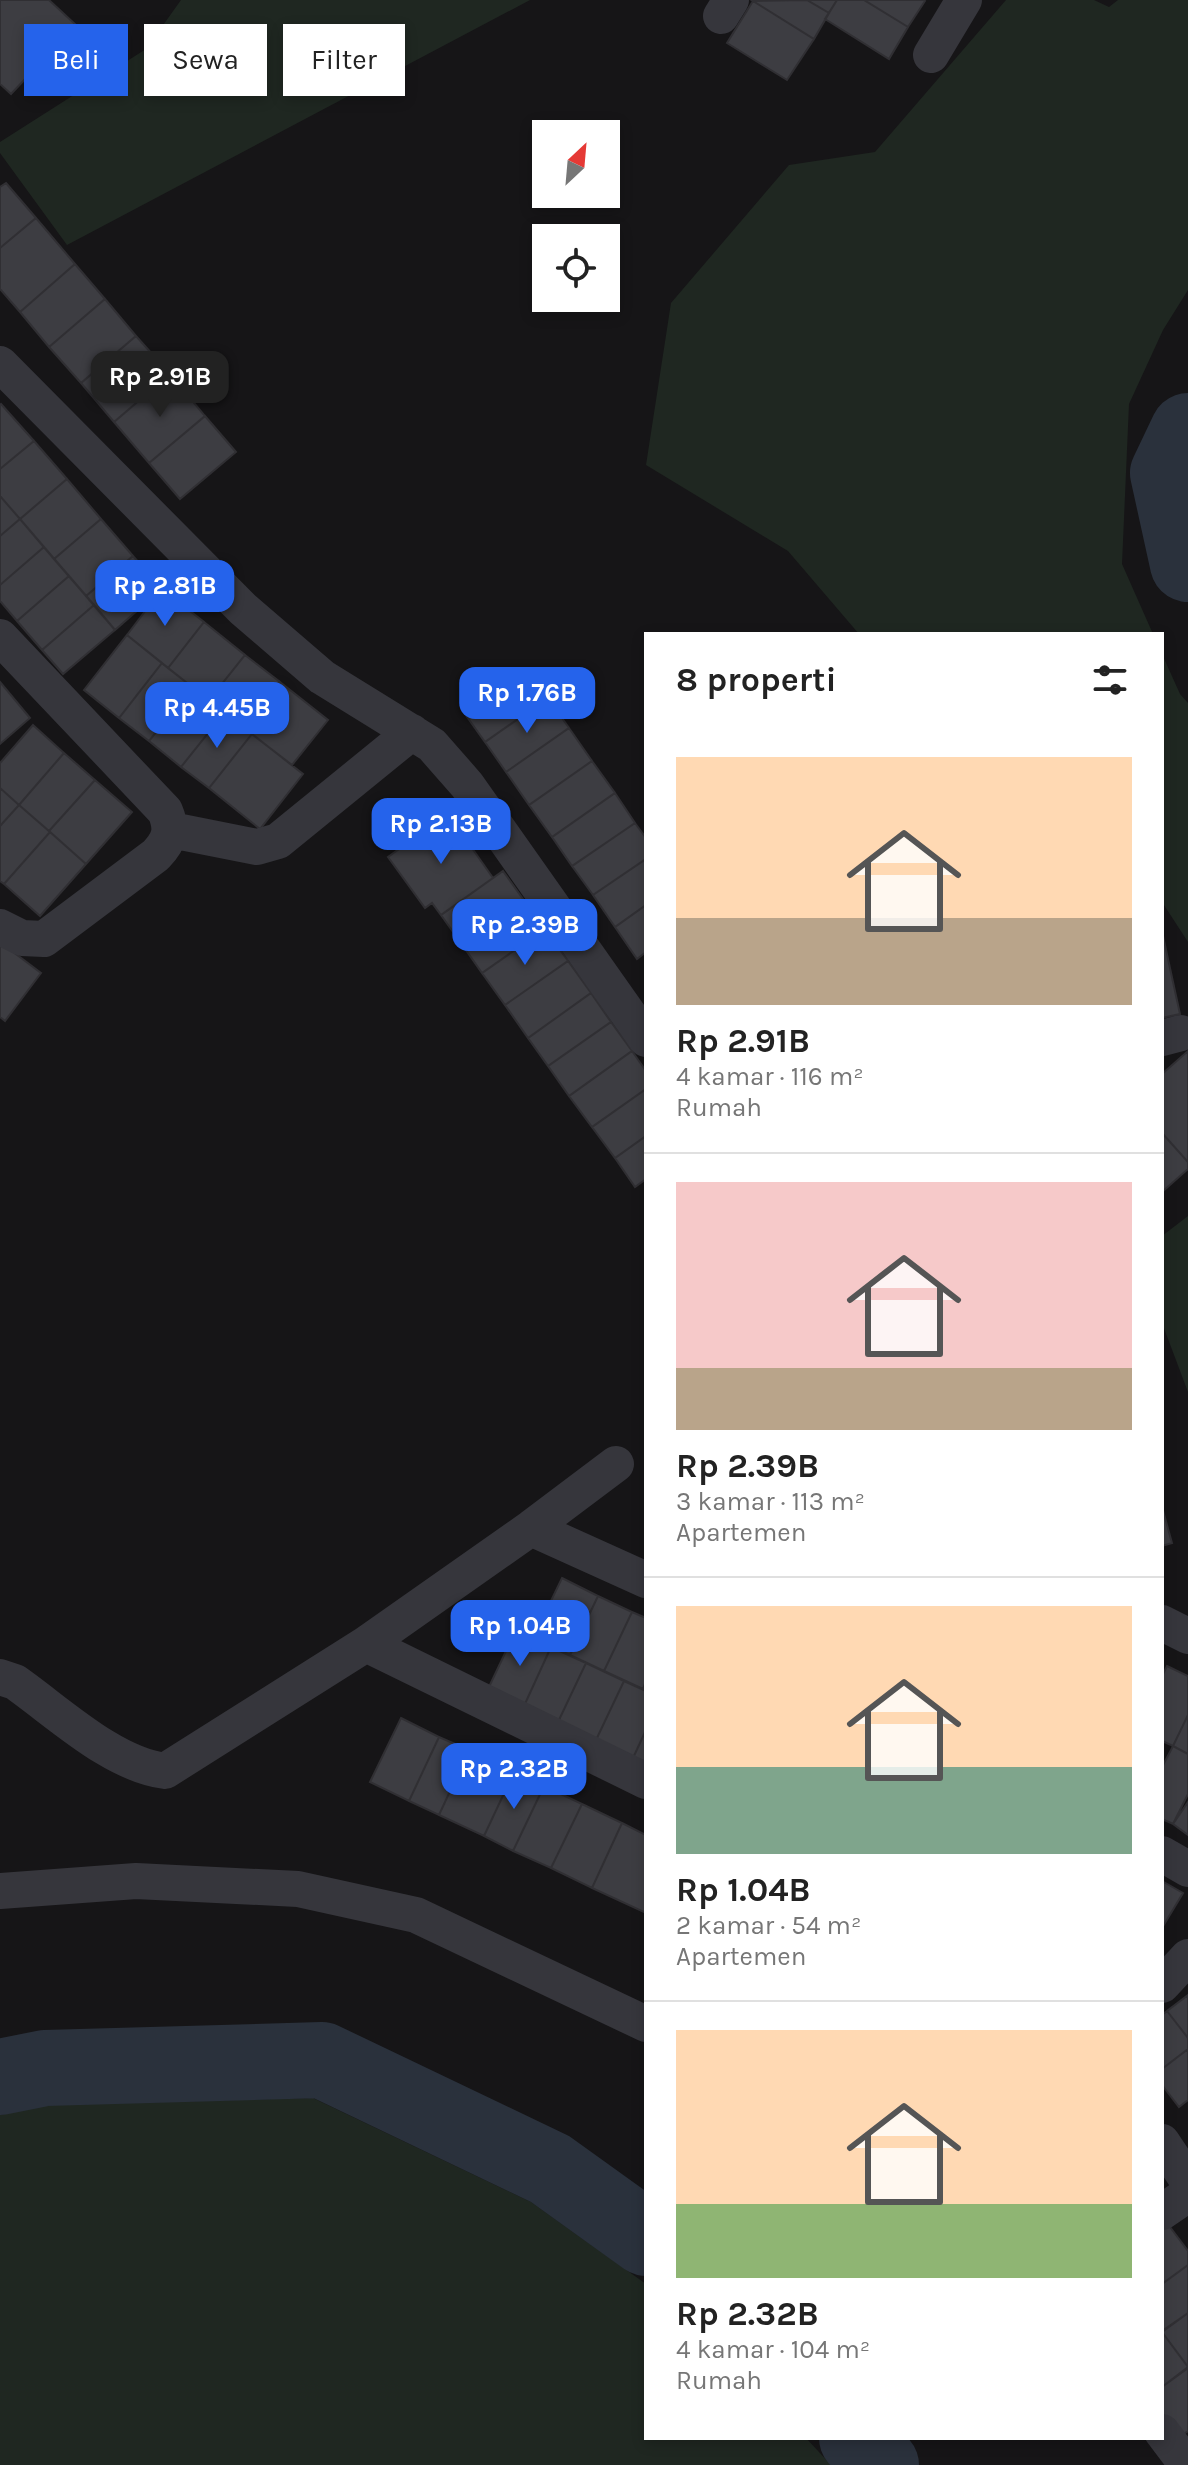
<!DOCTYPE html>
<html lang="id">
<meta charset="utf-8">
<style>
body{margin:0;font-family:Karla,sans-serif;background:#f6f6f6;color:#222;height:100vh;display:flex;flex-direction:column;font-size:30px;white-space:nowrap}
*{box-sizing:border-box;margin:0}
p{font-size:26px;color:#767676}
.icon{flex:none;width:44px;height:44px;fill:none;stroke:currentColor;stroke-width:2;stroke-linecap:round;stroke-linejoin:round}
.map{position:relative;flex:1;overflow:hidden}
.side{position:absolute;left:644px;top:632px;width:520px;height:1808px;display:flex;flex-direction:column;background:#fff;border-radius:0px;box-shadow:0 4px 12px #0003}
.side>*{flex:none}
.banner{position:absolute;left:24px;top:24px;width:500px;height:72px;display:flex;gap:16px}
.needle{width:52px;rotate:26deg}
.controls{position:absolute;left:532px;top:120px;display:grid;gap:16px}
.controls a{display:grid;place-items:center;width:88px;height:88px;border-radius:0px;background:#fff;box-shadow:0 4px 12px #0003;font-size:40px}
.price{position:absolute;translate:-50% -68px;padding:0 18px;border-radius:16px;background:#2563eb;color:#fff;font-size:26px;line-height:52px;filter:drop-shadow(0 2px 4px #0008)}
.price::after{content:'';position:absolute;left:50%;top:48px;width:24px;height:18px;margin-left:-12px;background:inherit;clip-path:polygon(0 0,100% 0,50% 100%)}
.price.selected{background:#222;color:#fff}
ul{padding:0;list-style:none}
li{display:grid;align-content:center;gap:16px;height:424px;padding:0 32px}
li+li{border-top:2px solid #e0e0e0}
li span{display:grid;place-items:center;height:248px;border-radius:0px;color:#555}
li>.icon{margin-inline-start:auto}
span .icon{width:144px;height:144px;fill:#fffc;stroke-width:1}
li b{font-size:34px}
h2{display:flex;justify-content:space-between;align-items:center;height:96px;padding:0 32px;font-size:34px}
.chip{padding:0 28px;border-radius:0px;background:#fff;box-shadow:0 4px 12px #0003;font-size:28px;line-height:72px}
.chip.selected{background:#2563eb;color:#fff}
.map>svg:first-child{display:block}
.green{fill:#1f2721}
.lines{fill:none;stroke-linecap:round;stroke-linejoin:round}
.river{stroke:#2a313c;stroke-width:76}
.building{fill:#3d3d42;stroke:#302f33;stroke-width:2}
.minor{stroke:#36363c;stroke-width:36}
</style>
<div class="map">
<svg width="1188" height="2465" viewBox="0 0 1188 2465">
<rect width="100%" height="100%" fill="#161517"/>
<!-- green -->
<path class="green" d="M181,0H530L67,245L0,153V142L146,49Z
M1006,0H1094L1109,7L1118,0H1188V290L1163,330L1129,404L1122,564L1153,634H859L788,551L646,465L671,303L789,165L875,152Z
M1162,654L1180,694L1188,703V942L1162,902Z
M1188,1216V1392L1162,1323V1236Z
M313,2098L531,2202L646,2284V2438H806L831,2465H0V2115L49,2105Z"/>
<g class="lines">
<!-- river -->
<path class="river" d="M1188,431L1168,473L1188,564
M0,2077L45,2068L322,2060L550,2169L646,2238
M857,2438L881,2465"/>
</g>
<!-- building -->
<path class="building" d="M0,0H49L76,25L11,94L0,84Z
M807,0L829,13L814,39L753,1Z
M807,0H837L829,13Z
M837,0H864L908,27L889,59L825,19Z
M864,0H924L925,1L908,27Z
M753,1L814,39L787,80L727,43Z
M6,183L36,218L0,248V187Z
M36,218L75,264L20,312L0,289V248Z
M75,264L105,299L49,347L20,312Z
M105,299L136,336L81,383L49,347Z
M136,336L170,374L114,422L81,383Z
M170,374L205,416L149,463L114,422Z
M1,404L34,441L0,469V405Z
M205,416L236,452L180,499L149,463Z
M34,441L67,479L20,519L0,496V469Z
M67,479L101,519L54,559L20,519Z
M0,496L20,519L0,536Z
M20,519L44,547L0,585V536Z
M101,519L133,556L86,596L54,559Z
M44,547L69,576L17,621L0,601V585Z
M133,556L162,589L115,630L86,596Z
M69,576L94,605L42,650L17,621Z
M162,589L204,622L168,668L127,635Z
M94,605L115,630L63,674L42,650Z
M204,622L245,655L209,700L168,668Z
M127,635L162,663L119,718L84,690Z
M245,655L280,682L244,728L209,700Z
M162,663L192,687L149,741L119,718Z
M528,670L548,698L485,742L465,714Z
M0,682L30,718L0,744Z
M280,682L328,720L292,765L244,728Z
M192,687L225,712L181,767L149,741Z
M548,698L569,728L506,772L485,742Z
M225,712L252,734L209,788L181,767Z
M33,725L64,753L19,805L0,788V763Z
M569,728L592,761L529,805L506,772Z
M252,734L303,774L260,829L209,788Z
M64,753L95,780L49,831L19,805Z
M592,761L615,793L552,837L529,805Z
M95,780L132,812L86,864L49,831Z
M0,788L19,805L0,826Z
M615,793L635,823L572,866L552,837Z
M19,805L50,832L4,884L0,881V826Z
M448,814L493,878L441,915L432,903L425,908L388,857Z
M635,823L646,838V859L593,895L572,866Z
M50,832L86,864L40,916L4,884Z
M646,859V905L615,927L593,895Z
M503,871L523,899L461,943L441,915Z
M523,899L545,929L482,973L461,943Z
M646,905V952L637,959L615,927Z
M545,929L568,961L505,1005L482,973Z
M1163,936L1180,1014L1162,1018V937Z
M0,942L41,973L5,1021L0,1017Z
M568,961L591,993L528,1038L505,1005Z
M591,993L611,1022L548,1066L528,1038Z
M611,1022L632,1051L569,1096L548,1066Z
M632,1051L646,1071V1089L592,1127L569,1096Z
M1188,1051V1162L1162,1133V1074Z
M646,1089V1136L615,1158L592,1127Z
M1162,1133L1188,1162V1169L1162,1192Z
M646,1136V1179L635,1187L615,1158Z
M1162,1507L1172,1543L1162,1546Z
M562,1578L598,1596L570,1655L533,1638Z
M598,1596L632,1612L604,1671L570,1655Z
M632,1612L646,1618V1681L643,1689L604,1671Z
M516,1630L551,1647L524,1706L488,1689Z
M551,1647L586,1663L558,1722L524,1706Z
M586,1663L624,1681L596,1740L558,1722Z
M1167,1666L1188,1676V1715L1173,1746L1162,1741V1676Z
M624,1681L646,1691V1730L633,1758L596,1740Z
M1188,1715V1754L1173,1746Z
M401,1718L439,1737L409,1801L370,1782Z
M646,1730V1764L633,1758Z
M439,1737L469,1750L439,1815L409,1801Z
M1173,1746L1188,1754V1794L1173,1824L1162,1819V1767Z
M469,1750L514,1772L484,1836L439,1815Z
M514,1772L544,1786L513,1851L484,1836Z
M544,1786L582,1804L551,1868L513,1851Z
M1188,1802V1835L1173,1824Z
M582,1804L622,1823L592,1888L551,1868Z
M622,1823L646,1835V1913L592,1888Z
M1162,1881L1183,1893L1162,1928Z
M1188,1995V2038L1167,2011Z
M1167,2011L1188,2038V2049L1162,2069V2015Z
M1188,2049V2100L1179,2107L1162,2085V2069Z
M1167,2223L1188,2251V2265L1162,2284V2227Z
M1188,2265V2313L1162,2331V2284Z
M1188,2313V2367L1162,2332Z
M1162,2332L1188,2367L1162,2387Z
M1188,2368V2431L1174,2441L1162,2425V2387Z"/>
<g class="lines">
<!-- minor -->
<path class="minor" d="M721,16L731,0
M931,55L964,0
M0,364L243,609L322,677L432,745L467,785L646,1039
M0,637L165,811C173,830 170,840 156,855L44,939L22,938L0,927
M171,830L257,847L278,841L412,732
M1162,1038L1181,1033
M531,1528L646,1580
M1162,1623L1188,1636
M366,1644L646,1781
M0,1677L15,1682C59,1713 112,1764 165,1771L366,1644L531,1528L616,1464
M1162,1854L1188,1869
M0,1891L136,1881L298,1889L416,1915L646,2024
M1162,1985L1188,1957
M1162,2142L1188,2181
M1162,2212L1188,2194
M1162,2432L1187,2465"/>
</g>
</svg>
<div class="controls">
<a><svg class="needle" viewBox="-14 -14 28 28"><path d="M0-13l5 13h-10z" fill="#e53935"/><path d="M0 13l5-13h-10z" fill="#767676"/></svg></a>
<a><svg class="icon" aria-label="locate" viewBox="0 0 24 24"><circle cx="12" cy="12" r="6"/><path d="M12 2v4M12 18v4M2 12h4M18 12h4"/></svg></a>
</div>
<b class="price selected" style="left:160px;top:419px">Rp 2.91B</b>
<b class="price" style="left:165px;top:628px">Rp 2.81B</b>
<b class="price" style="left:527px;top:735px">Rp 1.76B</b>
<b class="price" style="left:217px;top:750px">Rp 4.45B</b>
<b class="price" style="left:441px;top:866px">Rp 2.13B</b>
<b class="price" style="left:525px;top:967px">Rp 2.39B</b>
<b class="price" style="left:520px;top:1668px">Rp 1.04B</b>
<b class="price" style="left:514px;top:1811px">Rp 2.32B</b>
<div class="banner">
<a class="chip selected">Beli</a>
<a class="chip">Sewa</a>
<a class="chip">Filter</a>
</div>
<section class="side">
<h2>8 properti<svg class="icon" aria-label="filters" viewBox="0 0 24 24"><path d="M4 7h16M4 17h16"/><circle cx="9" cy="7" r="2"/><circle cx="15" cy="17" r="2"/></svg></h2>
<ul>
<li><span style="background:linear-gradient(#ffd9b3 65%,#b9a48a 0)"><svg class="icon" aria-label="home" viewBox="0 0 24 24"><path d="M3 11l9-7 9 7M6 9v11h12V9"/></svg></span><div><b>Rp 2.91B</b><p>4 kamar · 116 m²</p><p>Rumah</p></div></li>
<li><span style="background:linear-gradient(#f6c9c9 75%,#b9a48a 0)"><svg class="icon" aria-label="home" viewBox="0 0 24 24"><path d="M3 11l9-7 9 7M6 9v11h12V9"/></svg></span><div><b>Rp 2.39B</b><p>3 kamar · 113 m²</p><p>Apartemen</p></div></li>
<li><span style="background:linear-gradient(#ffd9b3 65%,#7fa58c 0)"><svg class="icon" aria-label="home" viewBox="0 0 24 24"><path d="M3 11l9-7 9 7M6 9v11h12V9"/></svg></span><div><b>Rp 1.04B</b><p>2 kamar · 54 m²</p><p>Apartemen</p></div></li>
<li><span style="background:linear-gradient(#ffd9b3 70%,#8fb573 0)"><svg class="icon" aria-label="home" viewBox="0 0 24 24"><path d="M3 11l9-7 9 7M6 9v11h12V9"/></svg></span><div><b>Rp 2.32B</b><p>4 kamar · 104 m²</p><p>Rumah</p></div></li>
</ul>
</section>
</div>
